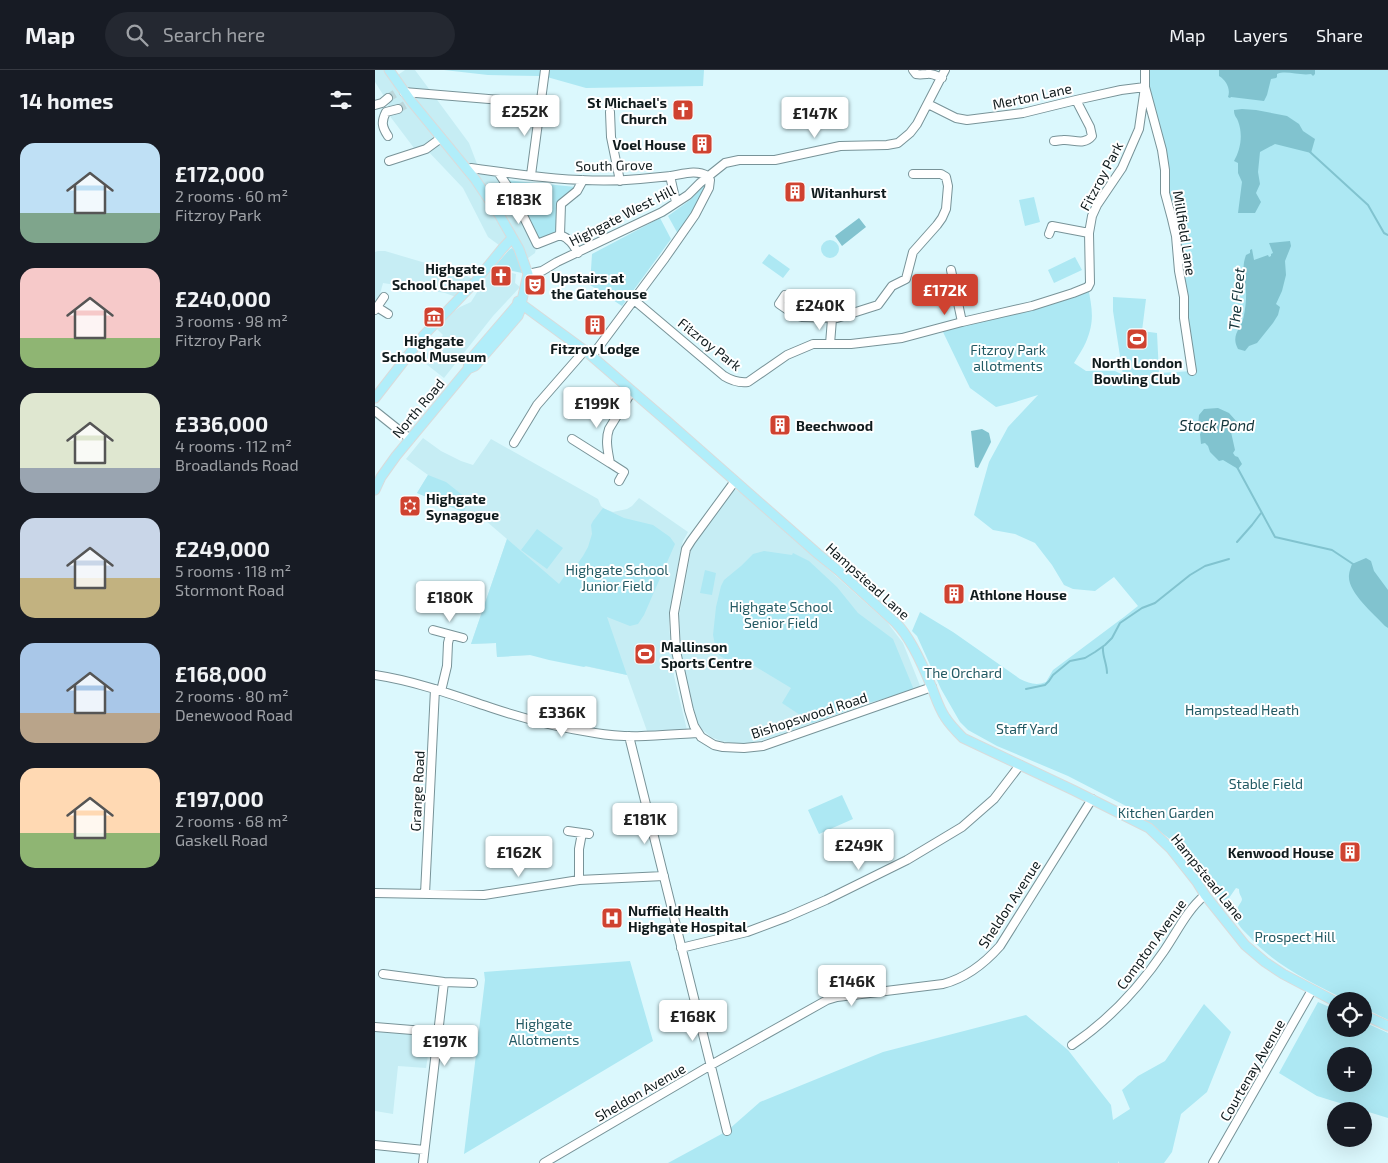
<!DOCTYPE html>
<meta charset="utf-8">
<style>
body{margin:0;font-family:"Exo 2",sans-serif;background:#242831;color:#f1f3f6;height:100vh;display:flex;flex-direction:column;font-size:19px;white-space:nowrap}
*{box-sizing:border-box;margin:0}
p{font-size:16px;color:#9ea1a6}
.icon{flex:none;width:28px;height:28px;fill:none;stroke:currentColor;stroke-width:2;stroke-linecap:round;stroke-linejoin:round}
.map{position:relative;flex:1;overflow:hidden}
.sheet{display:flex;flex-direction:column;background:#171b24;width:375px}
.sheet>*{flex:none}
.buttons{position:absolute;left:952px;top:922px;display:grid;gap:10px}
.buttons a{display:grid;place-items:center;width:45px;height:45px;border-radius:50%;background:#171b24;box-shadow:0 5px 20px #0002;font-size:25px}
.price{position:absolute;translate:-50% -42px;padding:0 11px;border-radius:5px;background:#fff;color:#222;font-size:16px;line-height:32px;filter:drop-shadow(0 1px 2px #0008)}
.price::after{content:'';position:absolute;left:50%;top:30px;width:15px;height:11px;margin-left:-8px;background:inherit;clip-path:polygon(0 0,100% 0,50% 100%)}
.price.active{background:#cf4230;color:#fff}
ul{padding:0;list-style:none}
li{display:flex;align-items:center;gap:15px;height:125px;padding:0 20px}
li span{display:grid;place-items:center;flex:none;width:140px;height:100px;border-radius:15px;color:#555}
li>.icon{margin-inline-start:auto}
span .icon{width:60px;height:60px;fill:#fffc;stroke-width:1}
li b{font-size:21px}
h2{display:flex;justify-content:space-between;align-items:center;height:60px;padding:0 20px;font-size:21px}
header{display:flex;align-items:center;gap:30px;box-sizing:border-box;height:70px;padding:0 25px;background:#171b24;border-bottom:1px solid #363941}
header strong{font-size:24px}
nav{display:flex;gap:28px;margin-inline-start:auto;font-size:18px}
.search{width:350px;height:45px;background:#242831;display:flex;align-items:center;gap:12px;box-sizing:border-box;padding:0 18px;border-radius:28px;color:#9ea1a6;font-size:19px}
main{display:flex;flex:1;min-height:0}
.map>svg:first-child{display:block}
.built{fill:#c6edf4}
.green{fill:#ade8f3;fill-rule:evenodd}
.water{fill:#81c3cf}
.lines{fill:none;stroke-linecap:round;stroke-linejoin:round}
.stream{stroke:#81c3cf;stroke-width:2}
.minor-tunnel{stroke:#bdd7db;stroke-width:8;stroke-dasharray:8 4;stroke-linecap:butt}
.minor-casing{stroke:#789398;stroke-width:10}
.major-casing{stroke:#d9dbdb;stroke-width:11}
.minor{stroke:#fff;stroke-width:8}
.major{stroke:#b1eefa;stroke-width:9}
.labels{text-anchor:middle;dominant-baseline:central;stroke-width:4;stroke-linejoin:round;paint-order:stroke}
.street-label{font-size:14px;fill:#101b1d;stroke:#fff}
.poi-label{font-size:14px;font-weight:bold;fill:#101b1d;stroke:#fff;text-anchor:start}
.park-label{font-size:14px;fill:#235a64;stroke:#fff}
.water-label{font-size:15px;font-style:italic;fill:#14353b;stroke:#fff}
</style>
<header>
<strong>Map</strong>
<div class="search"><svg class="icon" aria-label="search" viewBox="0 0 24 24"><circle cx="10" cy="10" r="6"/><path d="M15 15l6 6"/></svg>Search here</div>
<nav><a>Map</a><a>Layers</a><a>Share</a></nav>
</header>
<main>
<section class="sheet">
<h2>14 homes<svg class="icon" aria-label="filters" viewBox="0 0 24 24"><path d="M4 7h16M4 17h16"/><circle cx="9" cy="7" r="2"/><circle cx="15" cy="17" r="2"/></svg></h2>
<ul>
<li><span style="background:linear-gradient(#bfe0f5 70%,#7fa58c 0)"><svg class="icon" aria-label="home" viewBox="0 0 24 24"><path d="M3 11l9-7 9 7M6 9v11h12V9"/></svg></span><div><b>£172,000</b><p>2 rooms · 60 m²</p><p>Fitzroy Park</p></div></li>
<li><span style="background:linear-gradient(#f6c9c9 70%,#8fb573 0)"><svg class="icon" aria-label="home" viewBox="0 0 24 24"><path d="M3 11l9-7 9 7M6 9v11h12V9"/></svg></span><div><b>£240,000</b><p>3 rooms · 98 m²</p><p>Fitzroy Park</p></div></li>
<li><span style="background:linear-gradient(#dfe7d0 75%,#9aa5b1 0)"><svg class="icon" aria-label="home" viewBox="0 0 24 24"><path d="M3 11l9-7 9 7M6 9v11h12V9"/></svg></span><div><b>£336,000</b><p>4 rooms · 112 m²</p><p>Broadlands Road</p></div></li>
<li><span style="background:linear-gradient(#c9d6e8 60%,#c2b280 0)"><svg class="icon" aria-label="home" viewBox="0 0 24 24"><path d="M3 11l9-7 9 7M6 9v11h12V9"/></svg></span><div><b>£249,000</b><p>5 rooms · 118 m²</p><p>Stormont Road</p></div></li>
<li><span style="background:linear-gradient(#a9c7e8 70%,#b9a48a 0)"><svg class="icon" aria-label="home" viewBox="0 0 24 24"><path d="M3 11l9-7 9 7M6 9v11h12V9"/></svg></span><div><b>£168,000</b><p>2 rooms · 80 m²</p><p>Denewood Road</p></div></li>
<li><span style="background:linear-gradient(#ffd9b3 65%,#8fb573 0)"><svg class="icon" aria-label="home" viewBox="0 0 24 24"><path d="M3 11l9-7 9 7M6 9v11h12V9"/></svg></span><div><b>£197,000</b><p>2 rooms · 68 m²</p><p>Gaskell Road</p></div></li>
</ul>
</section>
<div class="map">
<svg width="1013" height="1093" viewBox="0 0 1013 1093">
<rect width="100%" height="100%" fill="#dbf8fd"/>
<!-- built -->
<path class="built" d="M0,0H14L20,7L30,0H40L94,73L104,99L123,102L162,174L160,183L149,191L138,168L128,178L113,167L88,118L51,79L39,78L11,41L14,34L0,12Z
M162,36L159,54L136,55L138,37Z
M3,181H10L64,197L81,201L98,209L81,227L70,223L8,213L5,224L0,232V182Z
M118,198L141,204L140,213L145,217L118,246L69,308L46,290L68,265L62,259L78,242L85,237L96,232L111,208Z
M48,368L66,381L86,391L98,395L116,369L223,429L226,436L230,439L238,442L252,439L257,436L264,428L313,462L308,471L306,479L294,544V556L299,606L312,660L272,661L252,605L157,585L122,587L121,573L96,574L132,469L111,451L42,423L53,405L31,389Z
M360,419L375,429L512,552L528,573L546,618L490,634L399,667L374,673L366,674L346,671L336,667L324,657L320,649L307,593L304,546L317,475L322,467Z
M0,960L56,967L51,998L23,996L18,1044L0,1041Z"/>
<!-- green -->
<path class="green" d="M69,0H166L165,6L113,5Z
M172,0H329L328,16L211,18L172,7Z
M772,0H1013V950L989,938V931H973L971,930C936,912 900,896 874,866C870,862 864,857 862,851C858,838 867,834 867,829C866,825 864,825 864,819L861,818L854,828L849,830L839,825L824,806L800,773L753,737L693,706L622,676L593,660L585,652L566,619L542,566L537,561L545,542L578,562L645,609C654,613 661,616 671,612L678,600L749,547L763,536L739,507L720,521L698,519L689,515L677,495L660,473L640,464L618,460L599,445L614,392L633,357L663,325L637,333L621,337L595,318L568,262L587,252L713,217C717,238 720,251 711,272C708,279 703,286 699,293L711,301H740L748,305L738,241V227L771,229L767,261L782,263L784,303L817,301L790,100L770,17Z
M131,110L201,117L184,134L183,161L163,170Z
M330,114C331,126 310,153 303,164L293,146L315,130Z
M659,127L665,152L650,156L644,130Z
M285,148L296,169L247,236L215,215L217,184Z
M446 179a9 9 0 1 1 18 0a9 9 0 1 1-18 0Z
M137,178L142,183L147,203L119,197L134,180Z
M394,184L415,199L408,208L387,193Z
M700,187L707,200L679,213L673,200Z
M53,405L71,412L95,431L88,442L42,423Z
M228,438L249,448L278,455L295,467L300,474L269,545L263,554L255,556L232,547L252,605L211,596L209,597L174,590L155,585L122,587L121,573L96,574L132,469L184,514L195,498L203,493L208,486L213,477L217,464L216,455L218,451Z
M162,459L188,478L172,499L146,480Z
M389,481L417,485L418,483L434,491L462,517L483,543L518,569L539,620L490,634L437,653L407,633L416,618L373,592L368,599L345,586L341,580L338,565L341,537L346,516L349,510L366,496L378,484Z
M330,500L341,503L337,525L325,523Z
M467,725L478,749L444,764L433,740Z
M255,891L278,971L89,1084L110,910L109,902Z
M943,932L961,940V959H989V952L1013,963V1048L942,1026L904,1003ZM961,986H989V1014H961Z
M829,934L856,962L832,1022L806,1044L797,1082L789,1093H744V1091L743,1093H293L352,1061L385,1032L508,982L651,945L693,980L736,1035L738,1050L755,1039L747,1020L763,1006L790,991Z"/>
<!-- water -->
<path class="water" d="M844,0H940V4L938,6L936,4C925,6 911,0 902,4V7L901,8L896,9L892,25L889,31L856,27L855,28L853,27C856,19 851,10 844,6Z
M867,39L881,40L912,46L924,54L928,61L940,69L936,83L900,74L885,82L883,102L885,114L881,123L886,132L880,143H863L867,112L863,103V93L859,91C866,79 868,64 863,51C861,46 859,46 859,40Z
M484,148L491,157L467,176L460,166Z
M915,171L916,176L910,191L911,205L907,221L901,234L905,237L903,245L898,253L882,273L874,276L870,281L863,279C855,264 867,259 869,245C871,235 872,222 870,213C869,202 867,196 871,185L875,183V180L877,179L879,190L893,185L894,187L896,186V184L898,183L894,173Z
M843,338L854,343L863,353L856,362L860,380L858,383L860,386L863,387L867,394L863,399L848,390L844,391L835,382L833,376L830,373L826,374L825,364L828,360L823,356L824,345L829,339Z
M607,359L614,363L616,372L603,398L600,397L596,361Z
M991,488L996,491L999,501L1013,520V558L1010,556C999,544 972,522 974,505C974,502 976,497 977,494Z"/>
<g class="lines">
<!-- stream -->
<path class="stream" d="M935,82L993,135L1009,163L1013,165
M862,397L900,467L957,480L978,494
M862,472L877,455L886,443
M728,577C727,585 732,594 732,603
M651,619L670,615L674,611L678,605L695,591L710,588L720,582L730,575L737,568L745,553L767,538L780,533L815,505L830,496L854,489"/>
<!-- minor-tunnel -->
<path class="minor-tunnel" d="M13,28L21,23
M23,39L30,35"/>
<!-- minor casing -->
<g class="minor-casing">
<path id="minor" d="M538,0L541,4C546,5 547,4 552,4C557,3 562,6 567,8
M770,0V17L787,80L790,100V123L797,149L801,166L804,201L809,227V248L817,301
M29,22L137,31L166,32
M553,34L581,48L592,50L648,43L701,30L746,20L770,17
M0,35L7,33L13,28
M235,42L236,67L245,111
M13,66C7,57 6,52 11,42L23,39
M679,71C682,71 685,70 688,70C698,69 709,76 717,66L715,57L701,30
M14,91L51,79L66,68
M93,100L96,98C152,106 209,114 265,109C275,108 286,107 296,106C308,104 321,99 333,106
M123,102L137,123L162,174L185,165L186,134L202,121L208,110
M156,105L170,0
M295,106L301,132
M674,164L677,156L714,163
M185,165C194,168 198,174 203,183
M576,200L587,252
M153,204L167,201L182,192L287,142L313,125L325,113L350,93L364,90H400L465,76L512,75L523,73L535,63L542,54L570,0
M410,225L404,234L420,245L427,247L462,248L503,235L517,216L531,209L538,182L562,155L567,148L571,139L573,116L571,107L566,104H538
M259,230L349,306C357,311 364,313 373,312L412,285L438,274H476L527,268L587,252L657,236L698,223L713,217L715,213L714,163L717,146L722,135L747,98L764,59L770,17
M2,237L13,244
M0,240L9,227
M455,274L457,249
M217,286L290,188L320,145L334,118L335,110L333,106
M0,341L35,369
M197,369L235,393
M139,373L162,335L210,280
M244,411L249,402L235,393C233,382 230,370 234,359L257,321
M360,411L316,471L311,479L299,543L301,581L314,640L319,656L326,667L339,675L348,677L369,678L388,676L557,617
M58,560L88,568
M0,605C40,611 78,625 117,638C150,649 185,658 220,663C254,669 288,665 322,663
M66,621L72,596L73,573L75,565
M254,666L352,1061
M193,761L214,764
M204,810V779L207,763
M0,823L109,825L204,810L289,806
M50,824L60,619
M306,878L372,862L412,847L451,830L532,790L587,757L619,729L645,695
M8,904L69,912L98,913
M0,957L62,962
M697,975C734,950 764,918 789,881C802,862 812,840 830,825
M0,1075L49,1080
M48,1093L69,912
M169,1093L336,995L452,930L462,927L568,914C591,908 609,894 625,876L717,729
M838,1093L937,920"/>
</g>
<!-- major casing -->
<g class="major-casing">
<path id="major" d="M14,0L36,31L100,109L125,146L144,179L153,204L147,230
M149,236L213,283L293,352L443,484L464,501L521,553C536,568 549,598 557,618C561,628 564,638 570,647C575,655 582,662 588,668L698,720L774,758L796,779L822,812L830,825L870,875L890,892L908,904L961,932
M93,299L100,296L143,246L146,238
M0,328L49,265L101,211L127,179L137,168
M0,420L6,407L21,386L93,299L94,291L142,235L143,231L147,230
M989,945L1013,956"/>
</g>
<!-- minor -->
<use href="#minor" class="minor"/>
<!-- major -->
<use href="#major" class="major"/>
</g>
<!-- icons -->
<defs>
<g id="church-square" transform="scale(1.125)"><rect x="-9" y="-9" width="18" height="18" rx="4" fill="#cf4230" stroke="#fff"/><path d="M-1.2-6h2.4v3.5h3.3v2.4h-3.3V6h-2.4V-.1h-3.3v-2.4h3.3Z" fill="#fff"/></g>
<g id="building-square" transform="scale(1.125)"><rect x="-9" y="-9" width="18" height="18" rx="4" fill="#cf4230" stroke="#fff"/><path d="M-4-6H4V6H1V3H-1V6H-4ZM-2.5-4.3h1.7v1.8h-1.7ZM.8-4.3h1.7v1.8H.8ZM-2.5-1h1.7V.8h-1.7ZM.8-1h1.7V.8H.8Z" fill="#fff"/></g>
<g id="theatre-square" transform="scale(1.125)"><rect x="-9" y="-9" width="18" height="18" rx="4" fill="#cf4230" stroke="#fff"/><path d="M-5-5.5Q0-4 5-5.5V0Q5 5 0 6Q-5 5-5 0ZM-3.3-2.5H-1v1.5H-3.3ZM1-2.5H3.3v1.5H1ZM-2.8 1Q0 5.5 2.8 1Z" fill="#fff"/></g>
<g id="museum-square" transform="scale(1.125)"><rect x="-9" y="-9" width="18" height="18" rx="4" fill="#cf4230" stroke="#fff"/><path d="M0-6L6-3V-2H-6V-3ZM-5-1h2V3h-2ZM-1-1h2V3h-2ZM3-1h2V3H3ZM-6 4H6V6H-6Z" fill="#fff"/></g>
<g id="stadium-square" transform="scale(1.125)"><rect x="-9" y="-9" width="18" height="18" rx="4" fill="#cf4230" stroke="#fff"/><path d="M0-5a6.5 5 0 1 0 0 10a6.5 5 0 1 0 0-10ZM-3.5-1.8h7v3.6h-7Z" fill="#fff"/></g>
<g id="synagogue-square" transform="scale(1.125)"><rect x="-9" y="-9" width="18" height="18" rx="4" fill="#cf4230" stroke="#fff"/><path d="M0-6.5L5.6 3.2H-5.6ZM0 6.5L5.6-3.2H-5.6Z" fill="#fff"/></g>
<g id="hospital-square" transform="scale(1.125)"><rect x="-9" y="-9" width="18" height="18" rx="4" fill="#cf4230" stroke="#fff"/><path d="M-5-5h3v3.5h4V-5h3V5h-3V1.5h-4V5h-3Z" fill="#fff"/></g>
</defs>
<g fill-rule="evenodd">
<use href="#church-square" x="308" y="40"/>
<use href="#building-square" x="327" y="74"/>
<use href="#building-square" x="420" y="122"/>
<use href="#church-square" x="126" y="206"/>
<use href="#theatre-square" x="160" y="215"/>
<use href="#museum-square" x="59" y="247"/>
<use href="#building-square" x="220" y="255"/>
<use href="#stadium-square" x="762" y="269"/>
<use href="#building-square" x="405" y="355"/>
<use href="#synagogue-square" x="35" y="436"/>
<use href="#building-square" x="579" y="524"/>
<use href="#stadium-square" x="270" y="584"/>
<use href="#building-square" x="975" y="782"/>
<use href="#hospital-square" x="237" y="848"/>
</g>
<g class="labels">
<!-- street labels -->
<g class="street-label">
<text transform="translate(657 26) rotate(-12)">Merton Lane</text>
<text transform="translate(239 95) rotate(-1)">South Grove</text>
<text transform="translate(726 106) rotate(-62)">Fitzroy Park</text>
<text transform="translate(247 145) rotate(-27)">Highgate West Hill</text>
<text transform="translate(810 163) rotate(81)">Millfield Lane</text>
<text transform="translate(335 274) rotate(38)">Fitzroy Park</text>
<text transform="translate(43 338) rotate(-50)">North Road</text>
<text transform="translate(493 511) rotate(42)">Hampstead Lane</text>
<text transform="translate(434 645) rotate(-18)">Bishopswood Road</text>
<text transform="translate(42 721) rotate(-87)">Grange Road</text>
<text transform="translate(833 807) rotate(51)">Hampstead Lane</text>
<text transform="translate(634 834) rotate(-57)">Sheldon Avenue</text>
<text transform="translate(776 874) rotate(-54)">Compton Avenue</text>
<text transform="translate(877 1000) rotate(-60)">Courtenay Avenue</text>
<text transform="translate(265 1022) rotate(-30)">Sheldon Avenue</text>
</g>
<!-- poi labels -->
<g class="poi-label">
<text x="292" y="32" text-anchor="end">St Michael's<tspan x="292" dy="16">Church</tspan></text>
<text x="311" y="74" text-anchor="end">Voel House</text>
<text x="436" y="122">Witanhurst</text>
<text x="110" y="198" text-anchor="end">Highgate<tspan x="110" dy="16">School Chapel</tspan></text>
<text x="176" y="207">Upstairs at<tspan x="176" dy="16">the Gatehouse</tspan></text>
<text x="59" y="270" text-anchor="middle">Highgate<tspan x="59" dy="16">School Museum</tspan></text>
<text x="220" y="278" text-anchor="middle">Fitzroy Lodge</text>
<text x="762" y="292" text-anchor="middle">North London<tspan x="762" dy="16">Bowling Club</tspan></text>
<text x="421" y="355">Beechwood</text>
<text x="51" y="428">Highgate<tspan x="51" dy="16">Synagogue</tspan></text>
<text x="595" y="524">Athlone House</text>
<text x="286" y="576">Mallinson<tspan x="286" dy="16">Sports Centre</tspan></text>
<text x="959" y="782" text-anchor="end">Kenwood House</text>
<text x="253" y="840">Nuffield Health<tspan x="253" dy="16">Highgate Hospital</tspan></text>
</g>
<!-- park labels -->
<g class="park-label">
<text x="633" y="279">Fitzroy Park<tspan x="633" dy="16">allotments</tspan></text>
<text x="242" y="499">Highgate School<tspan x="242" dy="16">Junior Field</tspan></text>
<text x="406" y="536">Highgate School<tspan x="406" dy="16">Senior Field</tspan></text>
<text x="588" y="602">The Orchard</text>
<text x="867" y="639">Hampstead Heath</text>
<text x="652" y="658">Staff Yard</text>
<text x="891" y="713">Stable Field</text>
<text x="791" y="742">Kitchen Garden</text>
<text x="920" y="866">Prospect Hill</text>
<text x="169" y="953">Highgate<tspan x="169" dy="16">Allotments</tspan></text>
</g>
<!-- water labels -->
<g class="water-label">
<text transform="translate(861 229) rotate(-85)">The Fleet</text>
<text x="842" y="355">Stock Pond</text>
</g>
</g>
</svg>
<div class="buttons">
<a><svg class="icon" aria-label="locate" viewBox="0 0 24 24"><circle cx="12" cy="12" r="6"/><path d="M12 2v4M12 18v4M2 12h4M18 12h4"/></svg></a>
<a>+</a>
<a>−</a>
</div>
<b class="price" style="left:150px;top:67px">£252K</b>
<b class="price" style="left:440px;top:69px">£147K</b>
<b class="price" style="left:144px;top:155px">£183K</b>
<b class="price active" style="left:570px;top:246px">£172K</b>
<b class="price" style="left:445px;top:261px">£240K</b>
<b class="price" style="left:222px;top:359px">£199K</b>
<b class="price" style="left:75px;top:553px">£180K</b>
<b class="price" style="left:187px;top:668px">£336K</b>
<b class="price" style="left:270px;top:775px">£181K</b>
<b class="price" style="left:484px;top:801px">£249K</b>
<b class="price" style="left:144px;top:808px">£162K</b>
<b class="price" style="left:477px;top:937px">£146K</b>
<b class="price" style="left:318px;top:972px">£168K</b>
<b class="price" style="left:70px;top:997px">£197K</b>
</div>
</main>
